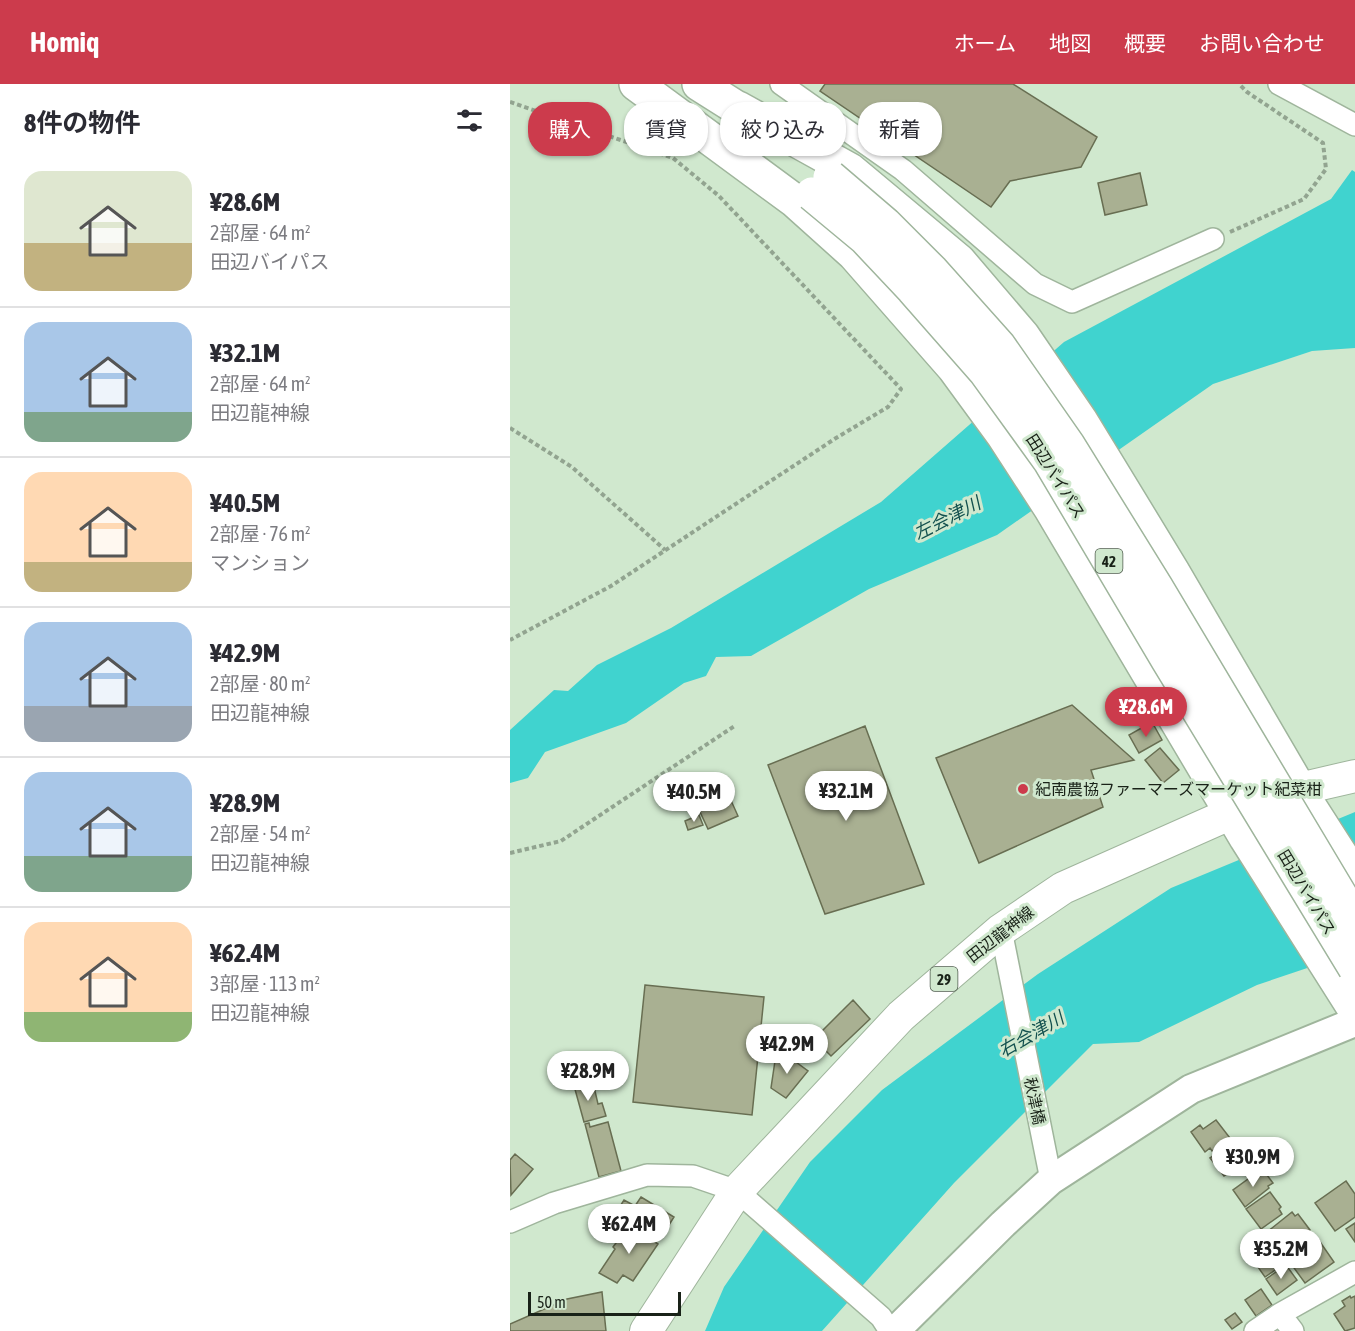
<!DOCTYPE html>
<html lang="ja">
<meta charset="utf-8">
<style>
body{margin:0;font-family:"Asap Condensed","Noto Sans JP",sans-serif;background:#f7f7f7;color:#2b2b33;height:100vh;display:flex;flex-direction:column;font-size:22px;white-space:nowrap}
*{box-sizing:border-box;margin:0}
p{font-size:20px;color:#7c7c81}
.icon{flex:none;width:33px;height:33px;fill:none;stroke:currentColor;stroke-width:2;stroke-linecap:round;stroke-linejoin:round}
.map{position:relative;flex:1;overflow:hidden}
.drawer{display:flex;flex-direction:column;background:#fff;width:510px}
.drawer>*{flex:none}
.top-card{position:absolute;left:18px;top:18px;width:570px;height:54px;display:flex;gap:12px}
.scale{position:absolute;left:18px;bottom:15px;width:153px;box-sizing:border-box;padding-left:6px;border:3px solid #192218;border-top:0;font-size:16px;line-height:21px;white-space:nowrap;color:#192218;-webkit-text-stroke:4px #d0e8ce;paint-order:stroke}
.price{position:absolute;translate:-50% -51px;padding:0 14px;border-radius:21px;background:#fff;color:#222;font-size:20px;line-height:39px;filter:drop-shadow(0 2px 3px #0008)}
.price::after{content:'';position:absolute;left:50%;top:36px;width:18px;height:14px;margin-left:-9px;background:inherit;clip-path:polygon(0 0,100% 0,50% 100%)}
.price.active{background:#cc3b4c;color:#fff}
ul{padding:0;list-style:none}
li{display:flex;align-items:center;gap:18px;height:150px;padding:0 24px}
li+li{border-top:2px solid #e1e1e2}
li span{display:grid;place-items:center;flex:none;width:168px;height:120px;border-radius:18px;color:#555}
li>.icon{margin-inline-start:auto}
span .icon{width:72px;height:72px;fill:#fffc;stroke-width:1}
li b{font-size:26px}
h2{display:flex;justify-content:space-between;align-items:center;height:72px;padding:0 24px;font-size:26px}
.chip{padding:0 21px;border-radius:24px;background:#fff;box-shadow:0 2px 4px #0004;font-size:21px;line-height:54px}
.chip.active{background:#cc3b4c;color:#fff}
header{display:flex;align-items:center;gap:36px;box-sizing:border-box;height:84px;padding:0 30px;background:#cc3b4c;color:#fff}
header strong{font-size:28px}
nav{display:flex;gap:33px;margin-inline-start:auto;font-size:21px}
main{display:flex;flex:1;min-height:0}
.map>svg:first-child{display:block}
.water{fill:#40d3cf}
.building{fill:#a9b092;stroke:#686e52;stroke-width:1.5}
.lines{fill:none;stroke-linecap:round;stroke-linejoin:round}
.street-casing{stroke:#9fb59c;stroke-width:24}
.secondary-casing{stroke:#9fb59c;stroke-width:32}
.primary-casing{stroke:#9fb59c;stroke-width:34}
.highway-casing{stroke:#9fb59c;stroke-width:36}
.path{stroke:#92a490;stroke-width:4;stroke-dasharray:4.5 3;stroke-linecap:butt}
.street{stroke:#fff;stroke-width:21}
.secondary{stroke:#fff;stroke-width:28}
.primary{stroke:#fff;stroke-width:32}
.highway{stroke:#fff;stroke-width:33}
.highway-bridge-casing{stroke:#9fb59c;stroke-width:36;stroke-linecap:butt}
.highway-bridge{stroke:#fff;stroke-width:33}
.poi-dot{fill:#cc3b4c;stroke:#d0e8ce;stroke-width:2}
.labels{text-anchor:middle;dominant-baseline:central;stroke-width:6;stroke-linejoin:round;paint-order:stroke}
.shield{fill:#d0e8ce;stroke:#505d4f;stroke-width:1.5}
.shield-label{font-size:15px;font-weight:bold;fill:#192218}
.street-label{font-size:16px;fill:#192218;stroke:#d0e8ce}
.poi-label{font-size:16px;fill:#192218;stroke:#d0e8ce;text-anchor:start}
.water-label{font-size:18px;font-style:italic;fill:#12504e;stroke:#d0e8ce}
</style>
<header>
<strong>Homiq</strong>
<nav><a>ホーム</a><a>地図</a><a>概要</a><a>お問い合わせ</a></nav>
</header>
<main>
<section class="drawer">
<h2>8件の物件<svg class="icon" aria-label="filters" viewBox="0 0 24 24"><path d="M4 7h16M4 17h16"/><circle cx="9" cy="7" r="2"/><circle cx="15" cy="17" r="2"/></svg></h2>
<ul>
<li><span style="background:linear-gradient(#dfe7d0 60%,#c2b280 0)"><svg class="icon" aria-label="home" viewBox="0 0 24 24"><path d="M3 11l9-7 9 7M6 9v11h12V9"/></svg></span><div><b>¥28.6M</b><p>2部屋 · 64 m²</p><p>田辺バイパス</p></div></li>
<li><span style="background:linear-gradient(#a9c7e8 75%,#7fa58c 0)"><svg class="icon" aria-label="home" viewBox="0 0 24 24"><path d="M3 11l9-7 9 7M6 9v11h12V9"/></svg></span><div><b>¥32.1M</b><p>2部屋 · 64 m²</p><p>田辺龍神線</p></div></li>
<li><span style="background:linear-gradient(#ffd9b3 75%,#c2b280 0)"><svg class="icon" aria-label="home" viewBox="0 0 24 24"><path d="M3 11l9-7 9 7M6 9v11h12V9"/></svg></span><div><b>¥40.5M</b><p>2部屋 · 76 m²</p><p>マンション</p></div></li>
<li><span style="background:linear-gradient(#a9c7e8 70%,#9aa5b1 0)"><svg class="icon" aria-label="home" viewBox="0 0 24 24"><path d="M3 11l9-7 9 7M6 9v11h12V9"/></svg></span><div><b>¥42.9M</b><p>2部屋 · 80 m²</p><p>田辺龍神線</p></div></li>
<li><span style="background:linear-gradient(#a9c7e8 70%,#7fa58c 0)"><svg class="icon" aria-label="home" viewBox="0 0 24 24"><path d="M3 11l9-7 9 7M6 9v11h12V9"/></svg></span><div><b>¥28.9M</b><p>2部屋 · 54 m²</p><p>田辺龍神線</p></div></li>
<li><span style="background:linear-gradient(#ffd9b3 75%,#8fb573 0)"><svg class="icon" aria-label="home" viewBox="0 0 24 24"><path d="M3 11l9-7 9 7M6 9v11h12V9"/></svg></span><div><b>¥62.4M</b><p>3部屋 · 113 m²</p><p>田辺龍神線</p></div></li>
</ul>
</section>
<div class="map">
<svg width="845" height="1247" viewBox="0 0 845 1247">
<rect width="100%" height="100%" fill="#d0e8ce"/>
<!-- water -->
<path class="water" d="M842,86L845,88V264L802,267L703,300L487,451L359,505L241,572L206,573L196,592L174,599L116,639L35,668L18,694L0,699V646L44,606L58,607L87,581L161,544L371,418L554,258L821,115Z
M845,728V868L747,901L629,958L583,960L444,1099L312,1247H195L214,1203L300,1078L372,1006L528,890L661,804Z"/>
<!-- building -->
<path class="building" d="M315,0H503L587,53L571,83L500,97L481,123L310,7Z
M630,89L637,121L595,131L588,99Z
M562,621L624,676L581,686L593,723L469,779L426,674Z
M642,638L652,656L629,669L619,651Z
M355,642L414,800L315,830L258,681Z
M650,664L669,686L653,699L635,676Z
M214,701L228,732L198,745L184,715Z
M189,731L193,741L178,746L175,737Z
M135,901L254,913L242,1031L123,1018Z
M343,916L360,935L321,972L304,955Z
M275,941L289,943L286,963L271,961Z
M275,970L298,987L276,1014L261,1004L265,977Z
M73,981L76,992L60,996L57,986Z
M74,995L77,1005L84,1003L88,1020L92,1019L96,1032L74,1038L63,998Z
M706,1036L720,1054L702,1067L700,1064L695,1068L681,1048L690,1041L693,1045Z
M98,1038L111,1087L89,1093L75,1040L79,1039L80,1043Z
M727,1055L741,1072L714,1092L700,1074Z
M5,1070L23,1085L1,1111L0,1076Z
M754,1087L763,1099L758,1102L759,1104L735,1123L723,1106L745,1090L747,1092Z
M836,1097L845,1110V1133L825,1147L805,1119Z
M760,1108L771,1123L769,1125L772,1130L751,1145L736,1125Z
M131,1113L164,1133L159,1141L156,1139L146,1154L141,1151L142,1150L107,1127L114,1116L125,1122Z
M782,1128L785,1132L788,1130L800,1146L792,1153L797,1160L778,1175L757,1148Z
M116,1139L148,1160L123,1197L113,1191L107,1199L89,1189L105,1165L103,1163L109,1155L107,1153Z
M845,1139V1158L836,1145Z
M751,1145L762,1160L744,1173L733,1158Z
M808,1155L824,1178L795,1199L779,1177Z
M754,1168L759,1176L767,1171L774,1180L755,1193L743,1176Z
M776,1181L787,1196L767,1211L756,1195Z
M751,1205L762,1221L746,1232L735,1216Z
M92,1208L96,1247H0V1240L57,1215Z
M840,1212L841,1214L845,1212V1244L835,1247L824,1230L835,1222L832,1217Z
M725,1229L732,1238L722,1245L715,1236Z"/>
<g class="lines">
<!-- street casing -->
<g class="street-casing">
<path id="street" d="M271,0L393,86L525,200L562,218L703,155
M769,0L845,41
M491,846L541,1096
M0,1138L44,1119L137,1091L183,1092L227,1107L371,1233L380,1247
M770,1230L783,1247
M745,1247L770,1230L845,1188"/>
</g>
<!-- secondary casing -->
<g class="secondary-casing">
<path id="secondary" d="M385,1247L493,1140L541,1096L681,1005L845,938"/>
</g>
<!-- primary casing -->
<g class="primary-casing">
<path id="primary" d="M136,1247L227,1107L391,932L491,846L553,804L722,729L789,705L845,692"/>
</g>
<!-- highway casing -->
<g class="highway-casing">
<path id="highway" d="M126,0L285,117L344,170L444,284L493,351L541,425L736,754L845,926
M189,0L246,36
M228,24L340,86L449,177L513,252L571,337L663,488L800,723L845,793"/>
</g>
<!-- path -->
<path class="path" d="M0,18L163,74L209,112L391,305L378,323L326,354L101,502L0,556
M720,148L794,115L816,85L813,59L737,8L729,0
M0,344L62,383L155,466
M0,769L51,757L226,641"/>
<!-- street -->
<use href="#street" class="street"/>
<!-- secondary -->
<use href="#secondary" class="secondary"/>
<!-- primary -->
<use href="#primary" class="primary"/>
<!-- highway -->
<use href="#highway" class="highway"/>
<!-- highway-bridge casing -->
<g class="highway-bridge-casing">
<path id="highway-bridge" d="M320,93L375,140L422,187L489,262L558,361L646,503L845,836
M302,110L355,154L403,205L475,287L540,377L658,576L845,884"/>
</g>
<!-- highway-bridge -->
<use href="#highway-bridge" class="highway-bridge"/>
</g>
<!-- markers -->
<circle class="poi-dot" cx="513" cy="705" r="6"/>
<g class="labels">
<!-- shield labels -->
<g class="shield">
<rect x="585.5" y="465" width="27" height="24" rx="4.5"/>
<rect x="420.5" y="883" width="27" height="24" rx="4.5"/>
</g>
<g class="shield-label">
<text x="599" y="477">42</text>
<text x="434" y="895">29</text>
</g>
<!-- street labels -->
<g class="street-label">
<text transform="translate(546 392) rotate(58)">田辺バイパス</text>
<text transform="translate(797 808) rotate(59)">田辺バイパス</text>
<text transform="translate(490 850) rotate(-38)">田辺龍神線</text>
<text transform="translate(525 1017) rotate(78)">秋津橋</text>
</g>
<!-- poi labels -->
<g class="poi-label">
<text x="525" y="705">紀南農協ファーマーズマーケット紀菜柑</text>
</g>
<!-- water labels -->
<g class="water-label">
<text transform="translate(437 434) rotate(-27)">左会津川</text>
<text transform="translate(521 950) rotate(-30)">右会津川</text>
</g>
</g>
</svg>
<div class="scale">50 m</div>
<b class="price active" style="left:636px;top:654px">¥28.6M</b>
<b class="price" style="left:336px;top:738px">¥32.1M</b>
<b class="price" style="left:184px;top:739px">¥40.5M</b>
<b class="price" style="left:277px;top:991px">¥42.9M</b>
<b class="price" style="left:78px;top:1018px">¥28.9M</b>
<b class="price" style="left:743px;top:1104px">¥30.9M</b>
<b class="price" style="left:119px;top:1171px">¥62.4M</b>
<b class="price" style="left:771px;top:1196px">¥35.2M</b>
<div class="top-card">
<a class="chip active">購入</a>
<a class="chip">賃貸</a>
<a class="chip">絞り込み</a>
<a class="chip">新着</a>
</div>
</div>
</main>
